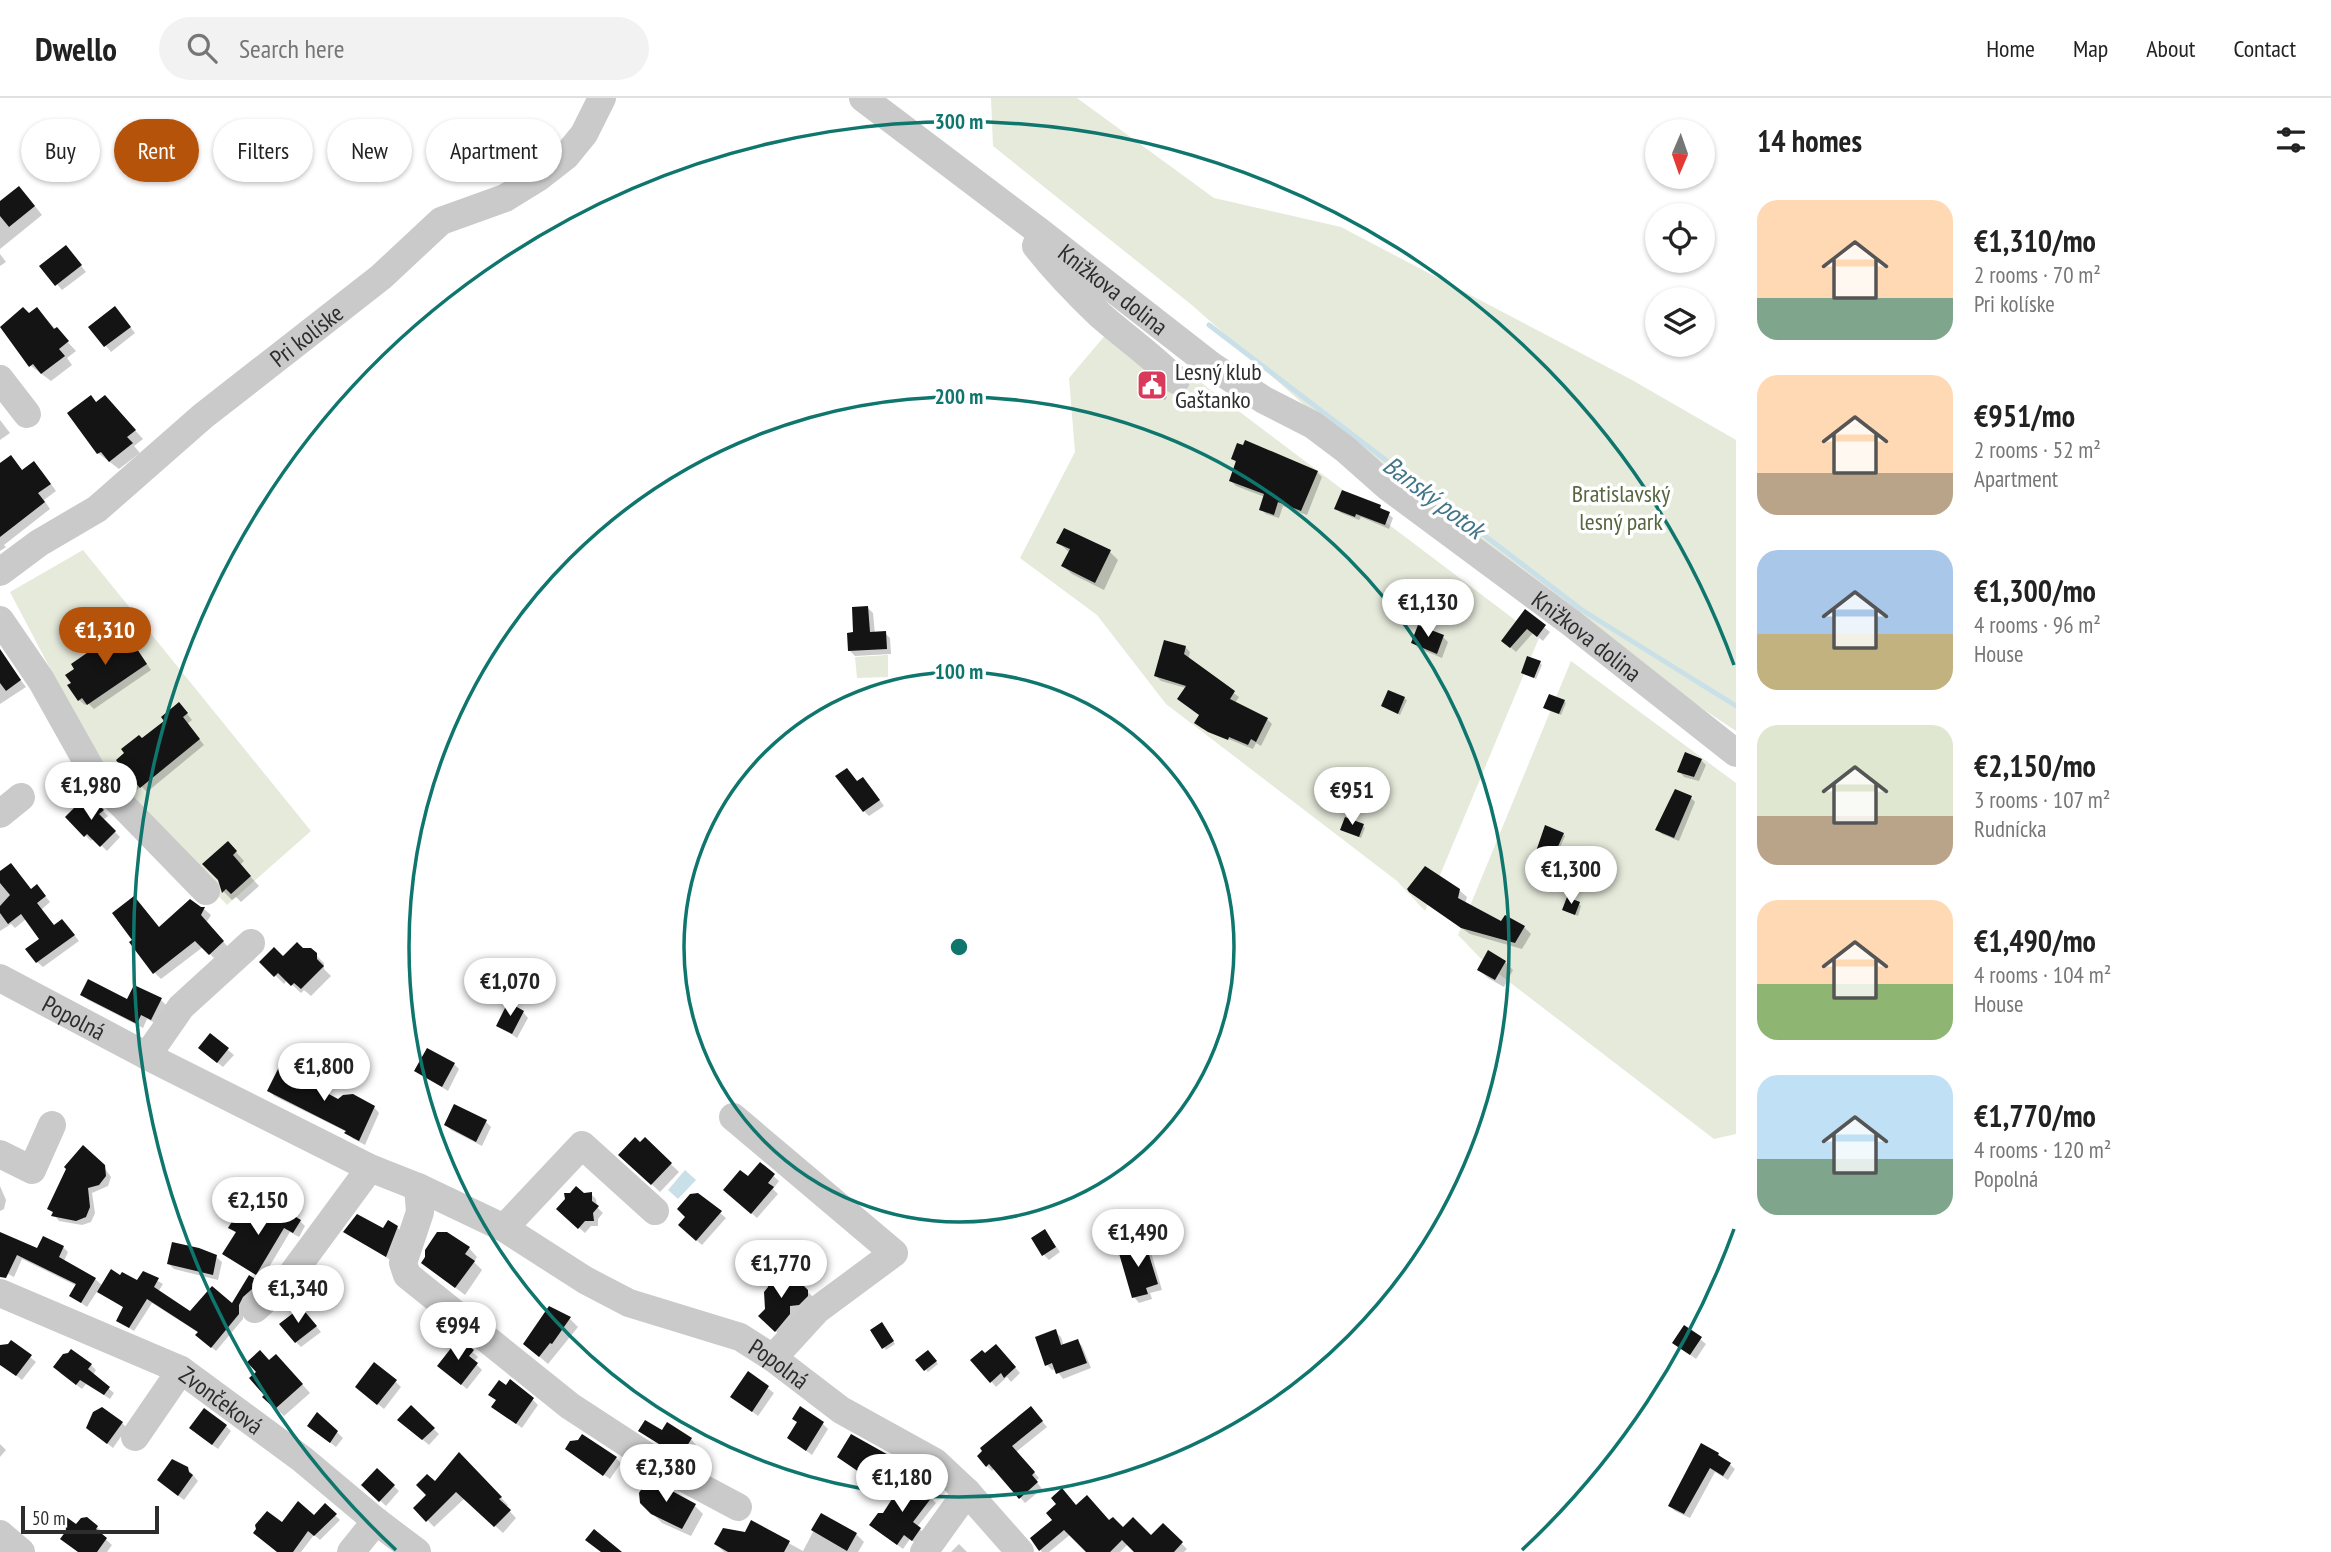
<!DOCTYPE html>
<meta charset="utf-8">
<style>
body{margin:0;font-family:"PT Sans Narrow",sans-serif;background:#f2f2f2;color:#222;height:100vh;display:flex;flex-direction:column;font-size:26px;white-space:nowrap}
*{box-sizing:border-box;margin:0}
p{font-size:23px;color:#767676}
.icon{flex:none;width:38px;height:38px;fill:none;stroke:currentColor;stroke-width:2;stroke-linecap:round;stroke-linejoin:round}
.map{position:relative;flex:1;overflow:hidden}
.sheet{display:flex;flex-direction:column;background:#fff;width:595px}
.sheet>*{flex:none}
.top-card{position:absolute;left:21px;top:21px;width:665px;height:63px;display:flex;gap:14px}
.needle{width:46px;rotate:182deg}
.fabs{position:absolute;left:1645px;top:21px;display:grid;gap:14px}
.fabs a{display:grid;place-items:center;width:70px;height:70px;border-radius:50%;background:#fff;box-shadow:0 2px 5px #0004;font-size:35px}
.scale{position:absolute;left:21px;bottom:18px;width:138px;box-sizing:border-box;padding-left:7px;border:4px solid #2d2d2d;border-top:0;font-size:19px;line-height:24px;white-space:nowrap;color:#2d2d2d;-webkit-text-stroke:5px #fff;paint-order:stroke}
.price{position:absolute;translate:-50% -60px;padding:0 16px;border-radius:24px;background:#fff;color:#222;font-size:23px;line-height:46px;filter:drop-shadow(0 2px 4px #0008)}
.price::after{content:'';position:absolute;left:50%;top:42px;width:21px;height:16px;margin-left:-10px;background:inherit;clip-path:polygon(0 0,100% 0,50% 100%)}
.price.active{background:#b45309;color:#fff}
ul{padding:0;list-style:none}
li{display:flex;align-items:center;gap:21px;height:175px;padding:0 21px}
li span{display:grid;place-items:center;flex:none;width:196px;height:140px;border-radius:21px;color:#555}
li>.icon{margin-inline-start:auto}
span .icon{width:84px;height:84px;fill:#fffc;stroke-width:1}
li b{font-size:30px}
h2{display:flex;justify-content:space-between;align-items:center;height:84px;padding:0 21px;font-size:30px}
.chip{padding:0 24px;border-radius:32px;background:#fff;box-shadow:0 2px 5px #0004;font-size:24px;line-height:63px}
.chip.active{background:#b45309;color:#fff}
header{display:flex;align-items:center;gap:42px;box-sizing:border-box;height:98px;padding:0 35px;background:#fff;border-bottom:2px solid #e0e0e0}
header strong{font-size:33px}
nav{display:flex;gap:38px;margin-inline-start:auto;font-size:24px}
.search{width:490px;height:63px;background:#f2f2f2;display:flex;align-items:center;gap:18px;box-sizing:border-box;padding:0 24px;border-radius:38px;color:#767676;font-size:26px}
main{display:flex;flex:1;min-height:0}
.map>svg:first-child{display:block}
.green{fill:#e5eadb}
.water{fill:#c9e0e9}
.shadow{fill:#0003}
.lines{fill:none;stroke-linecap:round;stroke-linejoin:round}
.stream{stroke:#c9e0e9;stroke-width:5}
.building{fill:#141414}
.minor{stroke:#cacaca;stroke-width:28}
.ring{fill:none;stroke:#0f766e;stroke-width:3.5}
.labels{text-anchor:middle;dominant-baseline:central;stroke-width:7;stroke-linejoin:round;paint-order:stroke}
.street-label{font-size:24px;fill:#2d2d2d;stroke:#fff}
.poi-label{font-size:24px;fill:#2d2d2d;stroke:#fff;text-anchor:start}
.park-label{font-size:24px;fill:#55653e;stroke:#fff}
.water-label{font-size:26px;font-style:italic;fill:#417689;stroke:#fff}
.centre{fill:#0f766e;stroke:#fff;stroke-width:3.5}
.ring-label{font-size:21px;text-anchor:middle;font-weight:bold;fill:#0f766e;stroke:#fff;stroke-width:7;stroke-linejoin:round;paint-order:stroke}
</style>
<header>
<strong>Dwello</strong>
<div class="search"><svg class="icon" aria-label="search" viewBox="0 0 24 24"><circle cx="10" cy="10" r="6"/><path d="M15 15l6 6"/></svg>Search here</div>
<nav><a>Home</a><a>Map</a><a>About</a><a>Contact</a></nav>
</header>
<main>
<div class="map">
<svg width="1736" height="1454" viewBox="0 0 1736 1454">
<rect width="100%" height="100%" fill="#fff"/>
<!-- green -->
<path class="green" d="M991,0H1077L1214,100L1341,129L1632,282L1736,342V633L1700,609L1311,313L1193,208L993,48Z
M1118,222L1539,540L1425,813L1397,783L1166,606L1097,517L1020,460L1075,354L1069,280Z
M83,452L311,733L227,807L105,675L10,494Z
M888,557V579L857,580L855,559Z
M1571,563L1736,685V1036L1714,1041L1486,866L1458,837Z"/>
<!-- water -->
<path class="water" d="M685,1072L696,1082L678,1101L668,1092Z"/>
<!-- shadow -->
<path class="shadow" d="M27,98L42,117L0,151V105Z
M71,155L86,174L62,192L42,169Z
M0,156L6,164L0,168Z
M37,211L76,253L67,260L72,267L51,283L31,268L29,218Z
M120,216L135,235L111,254L91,230Z
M1149,282L1167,299L1165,302L1151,295L1146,290Z
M91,299L97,305L113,308L143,341L134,348L140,355L119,371L98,355L69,316Z
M0,322L10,335L0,342Z
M1233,361L1317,374L1322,379L1307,417L1283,408L1279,420L1266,416L1261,411L1265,399L1236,388L1231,383L1237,366Z
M0,367L23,374L41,372L56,393L44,402L50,411L4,447L6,449L0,453Z
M1380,409L1393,420L1389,431L1361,419L1359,422L1341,415L1336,410Z
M1059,445L1110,454L1118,462L1104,492L1072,476L1063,468L1070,455Z
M868,510L873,515L875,536L885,535L890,540L891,556L855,558L850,553Z
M1525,514L1550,534L1543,543L1533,535L1516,554L1509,548Z
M128,538L151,572L94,611L88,605L85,607L79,602Z
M1443,539L1448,544L1442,560L1418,550L1413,544Z
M1185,549L1190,554L1188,562L1239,599L1235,605L1267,621L1272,626L1261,648L1256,645L1253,651L1201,630L1196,625L1200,618L1186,590L1161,583L1156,578Z
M3,559L26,589L0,606V561Z
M1540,565L1542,567L1536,581L1523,575Z
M1404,600L1407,602L1400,617L1383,608Z
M1564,603L1566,605L1561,617L1547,612Z
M184,612L192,622L187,626L204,647L147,694L141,688L137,692L132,686Z
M1701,662L1706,667L1699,683L1684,679L1679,673Z
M869,687L884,708L869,718L864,713Z
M1691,700L1695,704L1679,743L1662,736L1657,732Z
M92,702L108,718L103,722L120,739L107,753L94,740L91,743L67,719Z
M1363,728L1365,730L1361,740L1342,731Z
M1563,736L1565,738L1546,781L1533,775Z
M236,754L244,763L240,767L259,788L241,804L236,799L232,802L224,794L220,781L205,766Z
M0,775L32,792L42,794L50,804L41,812L54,829L67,828L79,843L43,869L37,864L41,841L26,821L15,830L11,826L0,833Z
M1459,792L1467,799L1465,806L1502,826L1524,829L1531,836L1522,851L1470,836L1416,798Z
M1579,806L1581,808L1578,818L1564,812Z
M200,810L204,811L211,817L206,825L230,851L217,863L203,849L161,881L154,874L160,831Z
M302,852H311L324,865V871L331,878L311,898L304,892L301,895L287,882L284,886L262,864L283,861Z
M1505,864L1513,872L1504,889L1488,880L1479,872Z
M135,890L161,902L166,907L157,926L147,921L143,930L88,902L82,897L128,903Z
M523,914L528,920L517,940L498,927Z
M210,937L234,957L223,969L205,955Z
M454,966L459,971L448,993L418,974Z
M269,992L374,1009L379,1015L365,1047L352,1040L347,1034L274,998Z
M486,1024L491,1029L482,1048L451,1032L446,1027Z
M645,1041L679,1074L660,1094L621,1057Z
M100,1064L111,1079L108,1088L92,1095L95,1115L91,1124L82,1127L59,1123L49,1110Z
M760,1066L779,1083L773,1091L778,1096L757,1120L731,1097Z
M0,1088L6,1102L4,1111L0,1113Z
M591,1096L596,1101L597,1109L603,1115L598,1121V1128H591L585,1135L558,1111L583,1097Z
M720,1115L726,1120L702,1147L685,1132Z
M300,1123L305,1128L299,1139L290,1134L262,1181L224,1156L237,1136L231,1130Z
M397,1129L402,1135L392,1163L346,1134L384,1133Z
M1045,1133L1060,1154L1049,1162L1043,1156Z
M0,1136L38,1152L63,1149L68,1154L64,1163L95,1181L103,1188L121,1179L138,1184L144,1175L163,1186L158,1194L191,1216L232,1207L250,1180L263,1190L243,1212V1221L216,1253L202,1241L199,1235L152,1205L134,1233L118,1223L124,1210L98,1192L87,1209L71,1198L77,1188L22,1161L14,1179L0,1172Z
M1144,1146L1150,1151L1162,1192L1150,1195L1152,1201L1139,1205L1134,1199Z
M469,1150L477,1159L474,1164L482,1172L465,1197L423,1165Z
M216,1159L222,1164L218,1182L174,1171L169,1166Z
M788,1179L794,1184L797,1183L816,1202L784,1241L760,1218Z
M550,1210L570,1221L578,1229L548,1266L534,1254Z
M306,1216L321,1234L301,1249L296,1244Z
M884,1229L895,1246L886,1252L884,1249Z
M1055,1234L1061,1239L1064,1248L1077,1243L1082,1248L1091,1270L1063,1281L1056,1271L1052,1272L1047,1267Z
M1700,1241L1706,1246L1696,1261L1674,1245Z
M460,1243L478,1259L474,1264L482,1272L467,1291L445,1273Z
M11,1244L36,1264L22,1282L0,1265V1256Z
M928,1254L938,1266L928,1274L918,1263Z
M1001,1254L1020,1275L1011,1284L1007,1279L996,1289L991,1283L985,1257Z
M69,1257L91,1267L96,1272L93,1277L114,1295L110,1301L86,1286L82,1291L60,1275Z
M269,1264L285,1267L310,1295L284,1318L265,1299Z
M749,1276L774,1295L758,1318L733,1299Z
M396,1284L401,1289L384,1311L363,1294Z
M532,1301L538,1307L522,1330L494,1309Z
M411,1310L439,1336L429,1347L405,1327Z
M318,1316L343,1340L336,1349L315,1333Z
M1036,1316L1047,1329L1016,1354L1039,1380L1036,1383L1042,1391L1025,1405L995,1370L992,1373L987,1368Z
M122,1325L127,1330L113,1350L94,1335Z
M822,1325L828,1331L812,1357L789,1340Z
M226,1328L231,1333L218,1351L196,1335Z
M662,1334L691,1341L696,1347L686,1363L646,1338Z
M0,1346L6,1352L0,1359Z
M570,1353L616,1360L621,1365L610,1381Z
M459,1356L508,1407L506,1409L516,1420L503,1435L465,1400L434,1429L416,1410L429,1397Z
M1718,1356L1735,1371L1728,1382L1715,1374L1690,1420L1675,1413L1670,1408Z
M839,1359L891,1360L896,1366L883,1386L870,1378L868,1380Z
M187,1370L198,1383L184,1402L164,1387Z
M377,1372L399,1393L386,1408L363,1387Z
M931,1400L936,1405L917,1429L925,1436L918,1447L910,1441L903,1451L877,1432Z
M325,1408L340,1422L320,1442L314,1437L301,1454H278L282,1426L314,1420Z
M695,1408L703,1416L691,1438L662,1425L653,1416Z
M1076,1409L1123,1431L1151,1439L1163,1427L1187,1451L1184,1454H1136L1128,1446L1120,1454H1088L1071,1436L1049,1454H1042L1032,1441Z
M822,1417L856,1436L864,1444L858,1454H724L716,1446L746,1436L752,1425L803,1453Z
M87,1421L103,1434L101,1437L112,1447L107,1454H78L76,1429Z
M959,1446L967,1454H951Z"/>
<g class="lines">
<!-- stream -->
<path class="stream" d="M1209,227L1582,512L1736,608"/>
</g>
<!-- building -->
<path class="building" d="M19,88L35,108L9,129L0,118V103Z
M66,147L82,167L55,188L39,168Z
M115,208L131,229L104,249L88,229Z
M23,209L29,215L37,209L54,231L57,229L69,243L59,251L65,258L41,276L33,266L29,269L0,229Z
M1149,279L1162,292L1160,298L1144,290Z
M91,297L96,304L105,297L136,332L127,339L133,345L109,364L101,354L97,356L67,315Z
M1245,342L1318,373L1301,413L1278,404L1274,417L1259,412L1264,396L1229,383L1236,363L1231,361L1237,345L1243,347Z
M11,357L22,372L34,363L51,386L38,395L45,404L0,439V365Z
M1342,392L1381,407L1380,410L1390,414L1385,427L1356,416L1355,419L1334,411Z
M1064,430L1111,452L1095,485L1061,468L1070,451L1056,445Z
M868,508L870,534L886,533L887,551L848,553L847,535L853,534L852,509Z
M1525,511L1546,527L1537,539L1527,531L1510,550L1501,543Z
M1418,527L1444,537L1437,556L1411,545Z
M123,530L147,566L87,607L82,600L78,603L67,587L71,585L65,577L74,571L71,566Z
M1164,542L1186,548L1184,556L1235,593L1230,601L1268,620L1256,644L1251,641L1248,647L1229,639L1228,642L1208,634L1194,625L1199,617L1177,601L1186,588L1154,578Z
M0,551L21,582L6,593L0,585Z
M1527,558L1541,563L1534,580L1521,575Z
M1388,592L1405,599L1398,616L1381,608Z
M1549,596L1565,602L1559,616L1543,610Z
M179,604L188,615L183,619L200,641L140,690L135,684L131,687L119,673L122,670L116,662L124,655L121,651L139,637L142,640L164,623L161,619Z
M1685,654L1702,661L1694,679L1677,674Z
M847,670L857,683L863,679L880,702L863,714L835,678Z
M1675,691L1692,698L1674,740L1655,732Z
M84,700L88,704L92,700L104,712L99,716L116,733L100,749L87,736L84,739L65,719Z
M1345,719L1364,726L1359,739L1340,732Z
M1545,727L1564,735L1544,780L1529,774Z
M228,743L237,753L233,757L251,778L231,796L226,791L222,795L218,782L202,766Z
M11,765L31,791L37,786L46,798L37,805L54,827L62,821L75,837L36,865L25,851L39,841L21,816L8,826L0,815V808L10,797L0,785V773Z
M1425,768L1460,791L1458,800L1501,823L1505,817L1525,828L1515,845L1461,830L1409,794L1407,791Z
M134,798L159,829L190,801L201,809H205L201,817L224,843L209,857L195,843L153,876L129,844L132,842L112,815Z
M1567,799L1580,804L1575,817L1562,812Z
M297,844L303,850H311L317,855V861L324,868L301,891L294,885L291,888L278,875L274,879L259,864L274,849L283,858Z
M1488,852L1506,863L1495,882L1477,872Z
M88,881L127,901L134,887L162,900L151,922L141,917L137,926L80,897Z
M508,904L524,913L512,936L496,928Z
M210,935L229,950L217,965L198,950Z
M427,950L455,965L442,989L414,973Z
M279,969L338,1001L343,997L353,996L375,1008L359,1043L344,1035L346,1033L267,993Z
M454,1006L487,1022L476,1044L444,1027Z
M635,1039L640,1044L645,1039L672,1065L651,1087L618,1057Z
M83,1047L105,1067L106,1078L99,1087L88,1090L90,1109L86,1119L76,1123L51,1118L53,1114L47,1111L66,1071L64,1069Z
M760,1064L775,1076L768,1085L774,1089L751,1116L723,1092L740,1072L748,1078Z
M576,1088L584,1095L592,1094V1103L599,1108L593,1115L594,1123H585L578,1131L556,1111L565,1101L564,1095H570Z
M698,1095L722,1113L696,1143L678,1127L685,1119L677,1111L690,1096Z
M271,1104L301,1122L293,1135L284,1130L256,1177L222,1156L236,1134L228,1130L238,1114L258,1126Z
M357,1116L383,1130L388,1122L398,1128L386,1159L343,1134Z
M1045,1131L1056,1149L1042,1158L1031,1140Z
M0,1134L37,1150L43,1138L64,1148L59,1159L96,1180L81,1205L69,1198L76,1186L17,1157L6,1180L0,1179Z
M437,1134H447L470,1149L465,1156L475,1163L455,1190L421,1165L425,1159V1152Z
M172,1144L199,1150L217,1157L213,1177L167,1166Z
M1145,1144L1158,1186L1146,1190L1148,1196L1132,1200L1118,1152Z
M111,1171L120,1177L122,1174L137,1182L143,1173L159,1180L154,1189L190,1213L212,1188L232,1205L249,1177L260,1184L243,1199L239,1207V1216L211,1250L195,1237L198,1234L147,1201L129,1230L116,1223L123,1209L97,1194Z
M789,1177V1184L797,1181L808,1192V1198L799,1207L790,1208V1216L775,1234L758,1218L765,1211L764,1194L768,1189V1178Z
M549,1208L571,1219L552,1246L550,1245L539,1259L523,1246Z
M301,1209L317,1228L295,1245L279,1226Z
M882,1224L894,1243L882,1251L870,1232Z
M1684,1227L1702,1239L1690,1257L1672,1245Z
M1056,1231L1061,1247L1078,1241L1087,1265L1056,1276L1052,1265L1045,1268L1035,1239Z
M459,1240L474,1252L469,1258L478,1265L461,1287L437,1268Z
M11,1242L32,1257L16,1278L0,1267V1247L8,1246Z
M996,1246L1016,1269L1004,1280L1001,1275L990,1285L970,1262L982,1252L985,1255Z
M71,1251L92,1266L88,1271L110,1289L104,1297L80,1282L76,1287L53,1269L63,1256L68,1255Z
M260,1252L269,1262L276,1256L303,1286L275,1311L262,1299L264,1297L249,1280L256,1274L247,1264Z
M928,1252L937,1263L924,1273L915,1262Z
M374,1264L397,1282L377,1307L355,1289Z
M748,1273L769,1288L752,1314L730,1299Z
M510,1281L534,1300L516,1326L491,1309L496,1302L488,1297L499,1282L506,1287Z
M411,1307L435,1330L422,1342L397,1322Z
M800,1308L824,1324L806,1353L787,1340L797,1324L792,1321Z
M1031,1308L1043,1323L1012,1348L1035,1374L1032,1377L1038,1384L1019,1401L989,1366L986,1369L977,1358L982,1353L980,1350Z
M102,1309L123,1324L107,1346L86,1330L93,1314Z
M204,1310L227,1327L212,1347L189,1330Z
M317,1314L338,1333L330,1345L307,1328Z
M645,1322L662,1332L667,1324L692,1340L680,1359L638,1333Z
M582,1336L617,1359L603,1378L565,1351L570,1343L578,1342Z
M851,1336L892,1359L877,1382L864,1373L862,1376L837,1359Z
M1701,1345L1719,1355L1718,1357L1731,1365L1723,1378L1710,1370L1684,1416L1668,1408Z
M459,1354L502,1399L499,1401L511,1412L494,1429L456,1394L426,1424L413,1410L426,1397L416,1387L427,1376L435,1383Z
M172,1361L188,1369L189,1374L193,1377L178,1398L157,1382Z
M377,1370L395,1387L379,1404L361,1387Z
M648,1380L696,1406L682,1431L651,1416L640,1405L639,1395Z
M910,1382L932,1399L913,1424L921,1430L912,1443L904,1437L897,1447L869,1427L878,1415H883L901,1387L904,1389Z
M1062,1390L1076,1407L1087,1397L1109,1422L1113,1419L1123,1429L1133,1419L1151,1437L1163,1425L1183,1444L1174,1454H1134L1122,1442L1110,1454H1086L1064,1432L1039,1453L1030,1440L1052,1422L1046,1415L1056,1406L1051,1400Z
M298,1403L314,1417L325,1405L337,1416L314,1438L308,1433L293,1454H277L253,1435L256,1431L255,1427L267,1413L282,1424Z
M821,1415L857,1435L847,1453L811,1432Z
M65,1418L76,1426L81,1420L87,1419L98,1428L96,1431L107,1440L97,1454H78L60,1441L66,1433Z
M751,1422L790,1443L784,1454H728L714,1446L723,1430L745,1434Z
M594,1431L622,1454H601L585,1442Z"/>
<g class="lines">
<!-- minor -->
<g class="minor">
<path id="s1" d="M863,0L1040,134L1212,268L1264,302L1313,327L1345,351L1388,389L1570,524L1736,655"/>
<path d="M1039,140L1036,148C1055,172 1078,196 1100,217C1125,239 1152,258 1176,282"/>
<path d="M0,281L27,316"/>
<path id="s2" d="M0,474L39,445L97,411L203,318L381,179L441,123L505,100L539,79L566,58L584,36L602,0"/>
<path d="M0,522L41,582L96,680L206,793"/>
<path d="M0,716L21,699"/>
<path id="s3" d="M0,880L147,958L370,1070L418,1089L504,1130L585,1182L629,1205L740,1239L773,1260L841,1312L935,1364L967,1394L1020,1454"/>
<path d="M147,958L181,909L251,845"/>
<path d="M733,1019L894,1155L817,1212L773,1260"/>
<path d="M0,1056L32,1072L52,1027"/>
<path d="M418,1089L420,1114L403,1165L407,1177L570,1308L665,1370L738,1409"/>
<path d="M504,1130L582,1047L655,1113"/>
<path id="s4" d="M0,1195L181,1272L302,1361L376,1423L417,1454"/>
<path d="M255,1211L289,1180L370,1070"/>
<path d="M135,1339L181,1272"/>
<path d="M0,1436L21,1454"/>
<path d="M351,1454L376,1423"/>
<path d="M924,1454L967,1394"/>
</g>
</g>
<!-- distance rings -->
<g class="ring">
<circle cx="959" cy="849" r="275"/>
<circle cx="959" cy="849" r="550"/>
<path d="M1734 1131A825 825 0 0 1 1522 1452M396 1452A825 825 0 1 1 1734 567"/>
</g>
<!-- icons -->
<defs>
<g id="civic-square" transform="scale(1.575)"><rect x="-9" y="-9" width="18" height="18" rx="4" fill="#d93a5a" stroke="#fff"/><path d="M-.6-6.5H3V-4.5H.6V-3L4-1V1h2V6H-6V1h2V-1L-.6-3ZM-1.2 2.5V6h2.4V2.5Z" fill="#fff"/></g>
</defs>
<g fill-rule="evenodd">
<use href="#civic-square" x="1152" y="287"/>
</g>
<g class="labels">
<!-- street labels -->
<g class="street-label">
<text stroke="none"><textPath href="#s1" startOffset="315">Knižkova dolina</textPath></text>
<text stroke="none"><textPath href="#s2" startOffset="388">Pri kolíske</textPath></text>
<text stroke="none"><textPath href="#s1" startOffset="903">Knižkova dolina</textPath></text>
<text stroke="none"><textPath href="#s3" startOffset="84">Popolná</textPath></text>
<text stroke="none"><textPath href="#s3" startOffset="872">Popolná</textPath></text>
<text stroke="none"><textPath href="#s4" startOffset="247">Zvončeková</textPath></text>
</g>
<!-- poi labels -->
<g class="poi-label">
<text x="1175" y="273">Lesný klub<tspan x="1175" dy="28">Gaštanko</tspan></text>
</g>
<!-- park labels -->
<g class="park-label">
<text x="1621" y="395">Bratislavský<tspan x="1621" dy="28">lesný park</tspan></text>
</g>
<!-- water labels -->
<g class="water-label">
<text transform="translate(1434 399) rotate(37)">Banský potok</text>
</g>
</g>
<circle cx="959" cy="849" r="10" class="centre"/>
<g class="ring-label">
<text x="959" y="31">300 m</text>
<text x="959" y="306">200 m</text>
<text x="959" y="581">100 m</text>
</g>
</svg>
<div class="fabs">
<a><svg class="needle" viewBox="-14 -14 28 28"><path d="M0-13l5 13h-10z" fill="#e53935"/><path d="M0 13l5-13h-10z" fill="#767676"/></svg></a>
<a><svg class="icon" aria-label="locate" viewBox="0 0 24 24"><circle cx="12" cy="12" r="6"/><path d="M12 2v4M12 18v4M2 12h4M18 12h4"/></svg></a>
<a><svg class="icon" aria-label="layers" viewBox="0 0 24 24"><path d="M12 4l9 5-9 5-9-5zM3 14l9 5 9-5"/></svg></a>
</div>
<div class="scale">50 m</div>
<b class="price" style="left:1428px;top:541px">€1,130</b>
<b class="price active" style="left:105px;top:569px">€1,310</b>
<b class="price" style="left:91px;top:724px">€1,980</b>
<b class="price" style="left:1352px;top:729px">€951</b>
<b class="price" style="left:1571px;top:808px">€1,300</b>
<b class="price" style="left:510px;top:920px">€1,070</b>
<b class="price" style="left:324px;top:1005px">€1,800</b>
<b class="price" style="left:258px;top:1139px">€2,150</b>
<b class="price" style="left:1138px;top:1171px">€1,490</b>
<b class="price" style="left:781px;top:1202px">€1,770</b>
<b class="price" style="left:298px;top:1227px">€1,340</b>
<b class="price" style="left:458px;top:1264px">€994</b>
<b class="price" style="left:666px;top:1406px">€2,380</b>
<b class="price" style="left:902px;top:1416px">€1,180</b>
<div class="top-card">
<a class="chip">Buy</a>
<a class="chip active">Rent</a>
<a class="chip">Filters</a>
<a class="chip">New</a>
<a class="chip">Apartment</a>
</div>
</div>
<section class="sheet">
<h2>14 homes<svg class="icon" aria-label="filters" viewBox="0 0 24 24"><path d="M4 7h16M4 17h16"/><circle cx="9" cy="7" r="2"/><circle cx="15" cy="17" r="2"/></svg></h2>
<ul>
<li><span style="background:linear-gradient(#ffd9b3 70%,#7fa58c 0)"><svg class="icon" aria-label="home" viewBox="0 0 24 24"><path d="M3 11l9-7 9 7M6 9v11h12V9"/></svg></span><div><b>€1,310/mo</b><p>2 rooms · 70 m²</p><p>Pri kolíske</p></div></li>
<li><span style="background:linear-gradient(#ffd9b3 70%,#b9a48a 0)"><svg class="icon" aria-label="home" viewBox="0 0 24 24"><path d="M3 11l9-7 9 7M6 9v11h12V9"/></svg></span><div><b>€951/mo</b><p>2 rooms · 52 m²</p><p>Apartment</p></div></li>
<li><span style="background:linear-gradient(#a9c7e8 60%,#c2b280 0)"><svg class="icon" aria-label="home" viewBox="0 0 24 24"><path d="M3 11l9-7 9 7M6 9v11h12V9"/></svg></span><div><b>€1,300/mo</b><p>4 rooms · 96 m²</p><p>House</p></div></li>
<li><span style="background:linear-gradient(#dfe7d0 65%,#b9a48a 0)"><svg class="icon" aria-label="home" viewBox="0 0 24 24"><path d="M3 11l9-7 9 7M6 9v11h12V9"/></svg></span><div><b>€2,150/mo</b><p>3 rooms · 107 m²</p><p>Rudnícka</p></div></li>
<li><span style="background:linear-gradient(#ffd9b3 60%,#8fb573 0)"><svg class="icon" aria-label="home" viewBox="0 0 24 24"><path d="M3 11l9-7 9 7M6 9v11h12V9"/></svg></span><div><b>€1,490/mo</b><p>4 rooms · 104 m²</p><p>House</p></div></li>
<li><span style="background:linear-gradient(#bfe0f5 60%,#7fa58c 0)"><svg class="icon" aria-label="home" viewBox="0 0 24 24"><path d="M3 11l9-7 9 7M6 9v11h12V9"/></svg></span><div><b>€1,770/mo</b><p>4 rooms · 120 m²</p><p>Popolná</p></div></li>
</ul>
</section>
</main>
